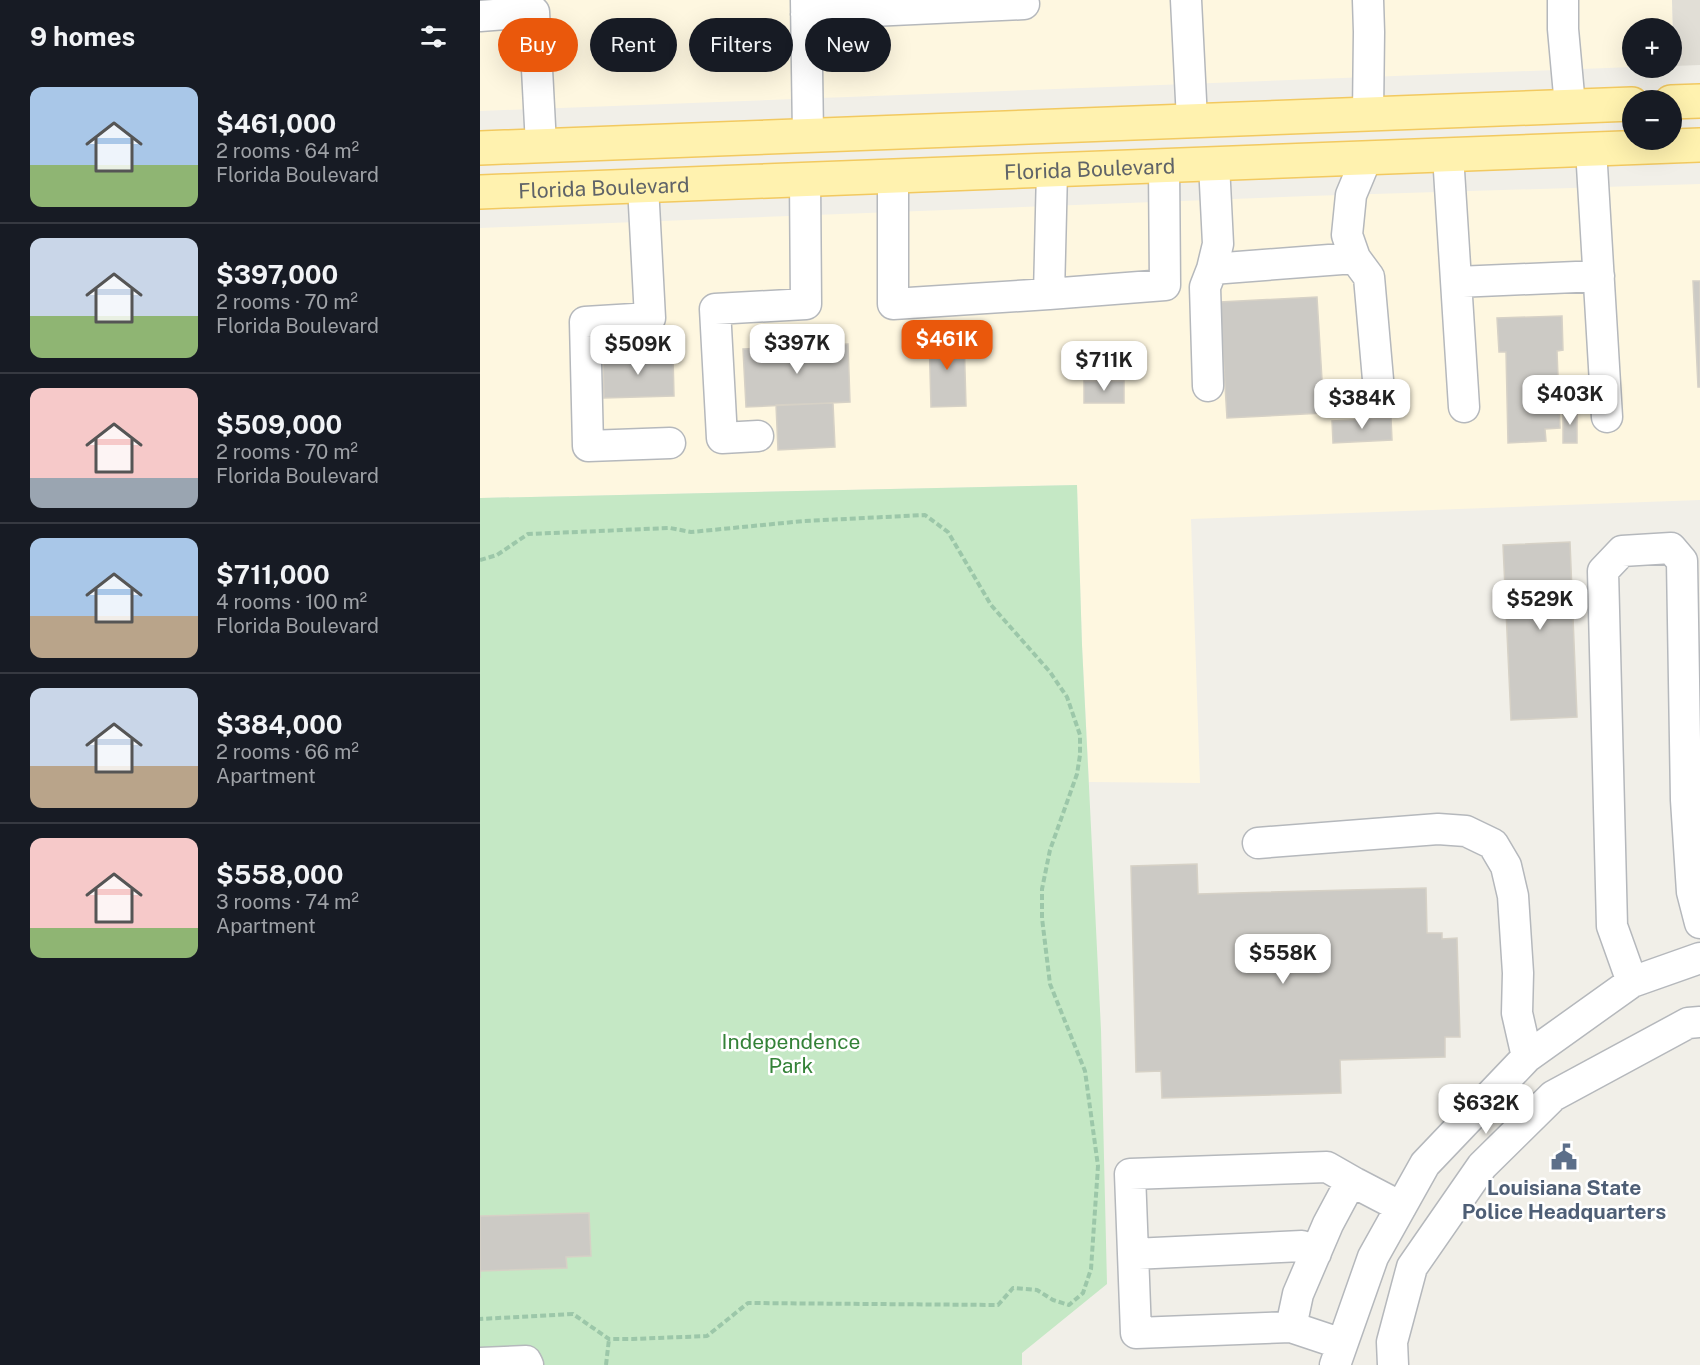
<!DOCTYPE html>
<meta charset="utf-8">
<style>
body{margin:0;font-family:"Public Sans",sans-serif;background:#242831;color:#f1f3f6;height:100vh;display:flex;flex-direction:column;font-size:22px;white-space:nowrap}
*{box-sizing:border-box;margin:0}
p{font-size:20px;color:#9ea1a6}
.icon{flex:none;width:33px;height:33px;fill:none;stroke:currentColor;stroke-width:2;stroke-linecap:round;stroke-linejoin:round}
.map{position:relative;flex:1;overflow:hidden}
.panel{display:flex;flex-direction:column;background:#171b24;width:480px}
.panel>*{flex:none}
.guide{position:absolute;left:18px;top:18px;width:570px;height:54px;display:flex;gap:12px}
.fabs{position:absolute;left:1142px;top:18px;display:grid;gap:12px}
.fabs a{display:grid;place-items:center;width:60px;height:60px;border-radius:50%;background:#171b24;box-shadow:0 6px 24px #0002;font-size:30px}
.price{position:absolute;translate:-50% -51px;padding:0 14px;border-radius:12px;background:#fff;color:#222;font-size:20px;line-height:39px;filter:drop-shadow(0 2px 3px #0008)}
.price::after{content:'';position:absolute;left:50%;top:36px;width:18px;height:14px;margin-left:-9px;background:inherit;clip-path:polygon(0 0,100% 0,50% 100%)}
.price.active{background:#ea580c;color:#fff}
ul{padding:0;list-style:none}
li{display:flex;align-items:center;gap:18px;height:150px;padding:0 30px}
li+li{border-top:2px solid #363941}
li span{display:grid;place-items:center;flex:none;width:168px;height:120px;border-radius:12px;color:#555}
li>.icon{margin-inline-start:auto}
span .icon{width:72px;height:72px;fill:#fffc;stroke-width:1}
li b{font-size:26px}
h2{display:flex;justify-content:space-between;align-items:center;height:72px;padding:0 30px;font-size:26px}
.chip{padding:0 21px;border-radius:27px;background:#171b24;box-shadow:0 6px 24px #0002;font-size:21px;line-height:54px}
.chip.active{background:#ea580c;color:#fff}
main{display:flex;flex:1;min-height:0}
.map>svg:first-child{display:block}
.commercial{fill:#fef7e0}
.education{fill:#e1ded6}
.green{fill:#c5e8c5}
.building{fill:#cccac5;stroke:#d6d1c6;stroke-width:1.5}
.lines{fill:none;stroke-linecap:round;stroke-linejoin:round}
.minor-casing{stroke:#b5b8bc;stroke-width:33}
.major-casing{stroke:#f2c960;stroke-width:36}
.path{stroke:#9cc7a9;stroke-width:4;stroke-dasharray:6 3;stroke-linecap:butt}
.minor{stroke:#fff;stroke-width:30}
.major{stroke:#fff2af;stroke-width:33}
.labels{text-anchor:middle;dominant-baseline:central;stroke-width:5;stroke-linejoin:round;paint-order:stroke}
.street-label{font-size:21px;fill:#5f6368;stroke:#fff}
.park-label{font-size:21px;fill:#348238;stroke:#fff}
.service-label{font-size:21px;font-weight:bold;fill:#4e5e75;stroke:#fff}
</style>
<main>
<section class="panel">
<h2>9 homes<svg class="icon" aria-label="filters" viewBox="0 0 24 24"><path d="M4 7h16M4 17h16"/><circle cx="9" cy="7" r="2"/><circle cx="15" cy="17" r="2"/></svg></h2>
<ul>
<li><span style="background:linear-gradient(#a9c7e8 65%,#8fb573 0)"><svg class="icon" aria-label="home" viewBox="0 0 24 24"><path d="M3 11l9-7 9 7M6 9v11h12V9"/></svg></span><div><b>$461,000</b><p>2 rooms · 64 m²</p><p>Florida Boulevard</p></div></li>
<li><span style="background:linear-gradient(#c9d6e8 65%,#8fb573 0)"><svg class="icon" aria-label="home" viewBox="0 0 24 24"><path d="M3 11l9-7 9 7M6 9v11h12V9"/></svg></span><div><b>$397,000</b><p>2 rooms · 70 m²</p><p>Florida Boulevard</p></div></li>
<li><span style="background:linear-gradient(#f6c9c9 75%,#9aa5b1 0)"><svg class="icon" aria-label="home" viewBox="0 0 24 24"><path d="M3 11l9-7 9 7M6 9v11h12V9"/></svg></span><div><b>$509,000</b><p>2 rooms · 70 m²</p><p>Florida Boulevard</p></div></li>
<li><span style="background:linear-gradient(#a9c7e8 65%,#b9a48a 0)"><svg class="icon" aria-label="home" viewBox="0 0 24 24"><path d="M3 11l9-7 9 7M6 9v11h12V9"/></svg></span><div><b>$711,000</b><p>4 rooms · 100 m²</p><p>Florida Boulevard</p></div></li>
<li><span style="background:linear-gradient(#c9d6e8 65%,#b9a48a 0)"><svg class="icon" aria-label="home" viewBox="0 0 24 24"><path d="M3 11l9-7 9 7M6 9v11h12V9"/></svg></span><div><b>$384,000</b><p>2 rooms · 66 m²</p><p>Apartment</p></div></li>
<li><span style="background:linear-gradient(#f6c9c9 75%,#8fb573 0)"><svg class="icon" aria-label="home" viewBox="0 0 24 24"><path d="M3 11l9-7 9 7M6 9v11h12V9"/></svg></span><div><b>$558,000</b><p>3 rooms · 74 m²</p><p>Apartment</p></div></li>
</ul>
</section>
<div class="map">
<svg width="1220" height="1365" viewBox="0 0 1220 1365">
<rect width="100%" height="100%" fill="#f1efe8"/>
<!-- commercial -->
<path class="commercial" d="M0,0H1192L1194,66H1191V28H1152V67L0,111Z
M1220,184V500L711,519L720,783L609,782L602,645L597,485L0,498V228L829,196Z"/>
<!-- education -->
<path class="education" d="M1192,0H1220V65L1194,66Z"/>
<!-- green -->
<path class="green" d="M597,485L602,645L621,1030L627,1284L542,1353V1365H0V498Z"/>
<!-- building -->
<path class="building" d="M1213,281H1220V387H1218Z
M837,297L844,413L747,418L740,302Z
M1082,316L1083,350L1077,351L1080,428L1065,429L1066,441L1028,443L1026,352H1019L1017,318Z
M449,335H484L486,406L451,407Z
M368,344L370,402L266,407L263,349Z
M193,355L194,396L124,398L123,357Z
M604,381H644V403H604Z
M353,403L355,447L298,450L296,405Z
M1083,410H1097V443H1083Z
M911,418L912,440L853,443L852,421Z
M1090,542L1097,717L1031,720L1023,545Z
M717,864L718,894L946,888L947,933H962V939L977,938L980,1037H965V1057L860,1060L861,1093L682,1098L681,1071L656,1072L651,866Z
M109,1213L111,1256L86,1257L87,1268L0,1271V1278V1216Z"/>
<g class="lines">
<!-- minor casing -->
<g class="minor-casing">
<path id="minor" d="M326,0L328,135
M706,0L712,120
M1083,0V29L1090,106
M326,14L544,4
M0,16L54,12L61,145
M888,114L889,32L888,0
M1111,149L1127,417
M968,155L984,407
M886,159L871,195L867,235L875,258L889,277L899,391
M413,176V304L569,294L572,171
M163,186L170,318L105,322L108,446L190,443
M732,269L875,258
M977,282L1119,276
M569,294L685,285L684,166
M728,386L725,287L732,269L738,244L734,164
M278,436L242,438L235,309L326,304L325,179
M778,843L958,829L986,831L1013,844L1026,866L1033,896L1038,973L1037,1013L1047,1057
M1152,982L1132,926L1123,571L1142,551L1191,548L1202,561L1206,800L1212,892L1220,923
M653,1254L822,1246L836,1253
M811,1327L818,1294L848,1224L871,1181
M862,1344L811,1327L656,1333L650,1174L847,1167L875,1183L921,1207
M0,1363L46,1361L48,1365
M855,1365L893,1257L945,1164L1047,1057L1152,982L1220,958
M913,1365L912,1342L932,1267L1002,1166L1073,1096L1208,1023L1220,1022"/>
</g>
<!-- major casing -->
<g class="major-casing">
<g id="major">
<path d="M1191,102L1220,101"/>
<path d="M0,148L1152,104"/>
<path id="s1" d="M0,192L1220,145"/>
</g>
</g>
<!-- path -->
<path class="path" d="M0,560L17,555L48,534L190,528L211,532L324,521L445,515L468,532L511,605L570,672L587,697L600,735V755L597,774L570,850L562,889V918L570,984L605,1071L618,1166L611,1269L603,1293L589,1305L573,1300L557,1290L533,1288L518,1305L268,1303L227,1336L153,1339H129L93,1314L0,1319
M126,1365L129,1339"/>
<!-- minor -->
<use href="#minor" class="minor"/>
<!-- major -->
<use href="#major" class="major"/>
</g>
<!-- icons -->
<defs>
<g id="civic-bare" transform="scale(2.07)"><path d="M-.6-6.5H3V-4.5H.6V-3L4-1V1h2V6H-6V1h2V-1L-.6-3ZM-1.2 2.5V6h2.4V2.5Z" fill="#5c6f8a" stroke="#fff" stroke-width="2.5" paint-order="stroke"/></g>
</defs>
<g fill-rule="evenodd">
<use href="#civic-bare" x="1084" y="1157"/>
</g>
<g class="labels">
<!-- street labels -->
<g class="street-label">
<text stroke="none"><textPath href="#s1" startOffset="610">Florida Boulevard</textPath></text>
<text stroke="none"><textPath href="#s1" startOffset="124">Florida Boulevard</textPath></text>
</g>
<!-- park labels -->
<g class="park-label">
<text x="311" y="1041">Independence<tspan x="311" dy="24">Park</tspan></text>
</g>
<!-- service labels -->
<g class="service-label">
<text x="1084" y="1187">Louisiana State<tspan x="1084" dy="24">Police Headquarters</tspan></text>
</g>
</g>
</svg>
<div class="fabs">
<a>+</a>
<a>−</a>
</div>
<b class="price active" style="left:467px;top:371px">$461K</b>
<b class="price" style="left:317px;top:375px">$397K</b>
<b class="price" style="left:158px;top:376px">$509K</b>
<b class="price" style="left:624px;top:392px">$711K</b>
<b class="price" style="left:1090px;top:426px">$403K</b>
<b class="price" style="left:882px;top:430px">$384K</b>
<b class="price" style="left:1060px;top:631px">$529K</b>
<b class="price" style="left:803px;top:985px">$558K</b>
<b class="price" style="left:1006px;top:1135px">$632K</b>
<div class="guide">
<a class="chip active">Buy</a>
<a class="chip">Rent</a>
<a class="chip">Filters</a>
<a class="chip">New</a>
</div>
</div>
</main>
